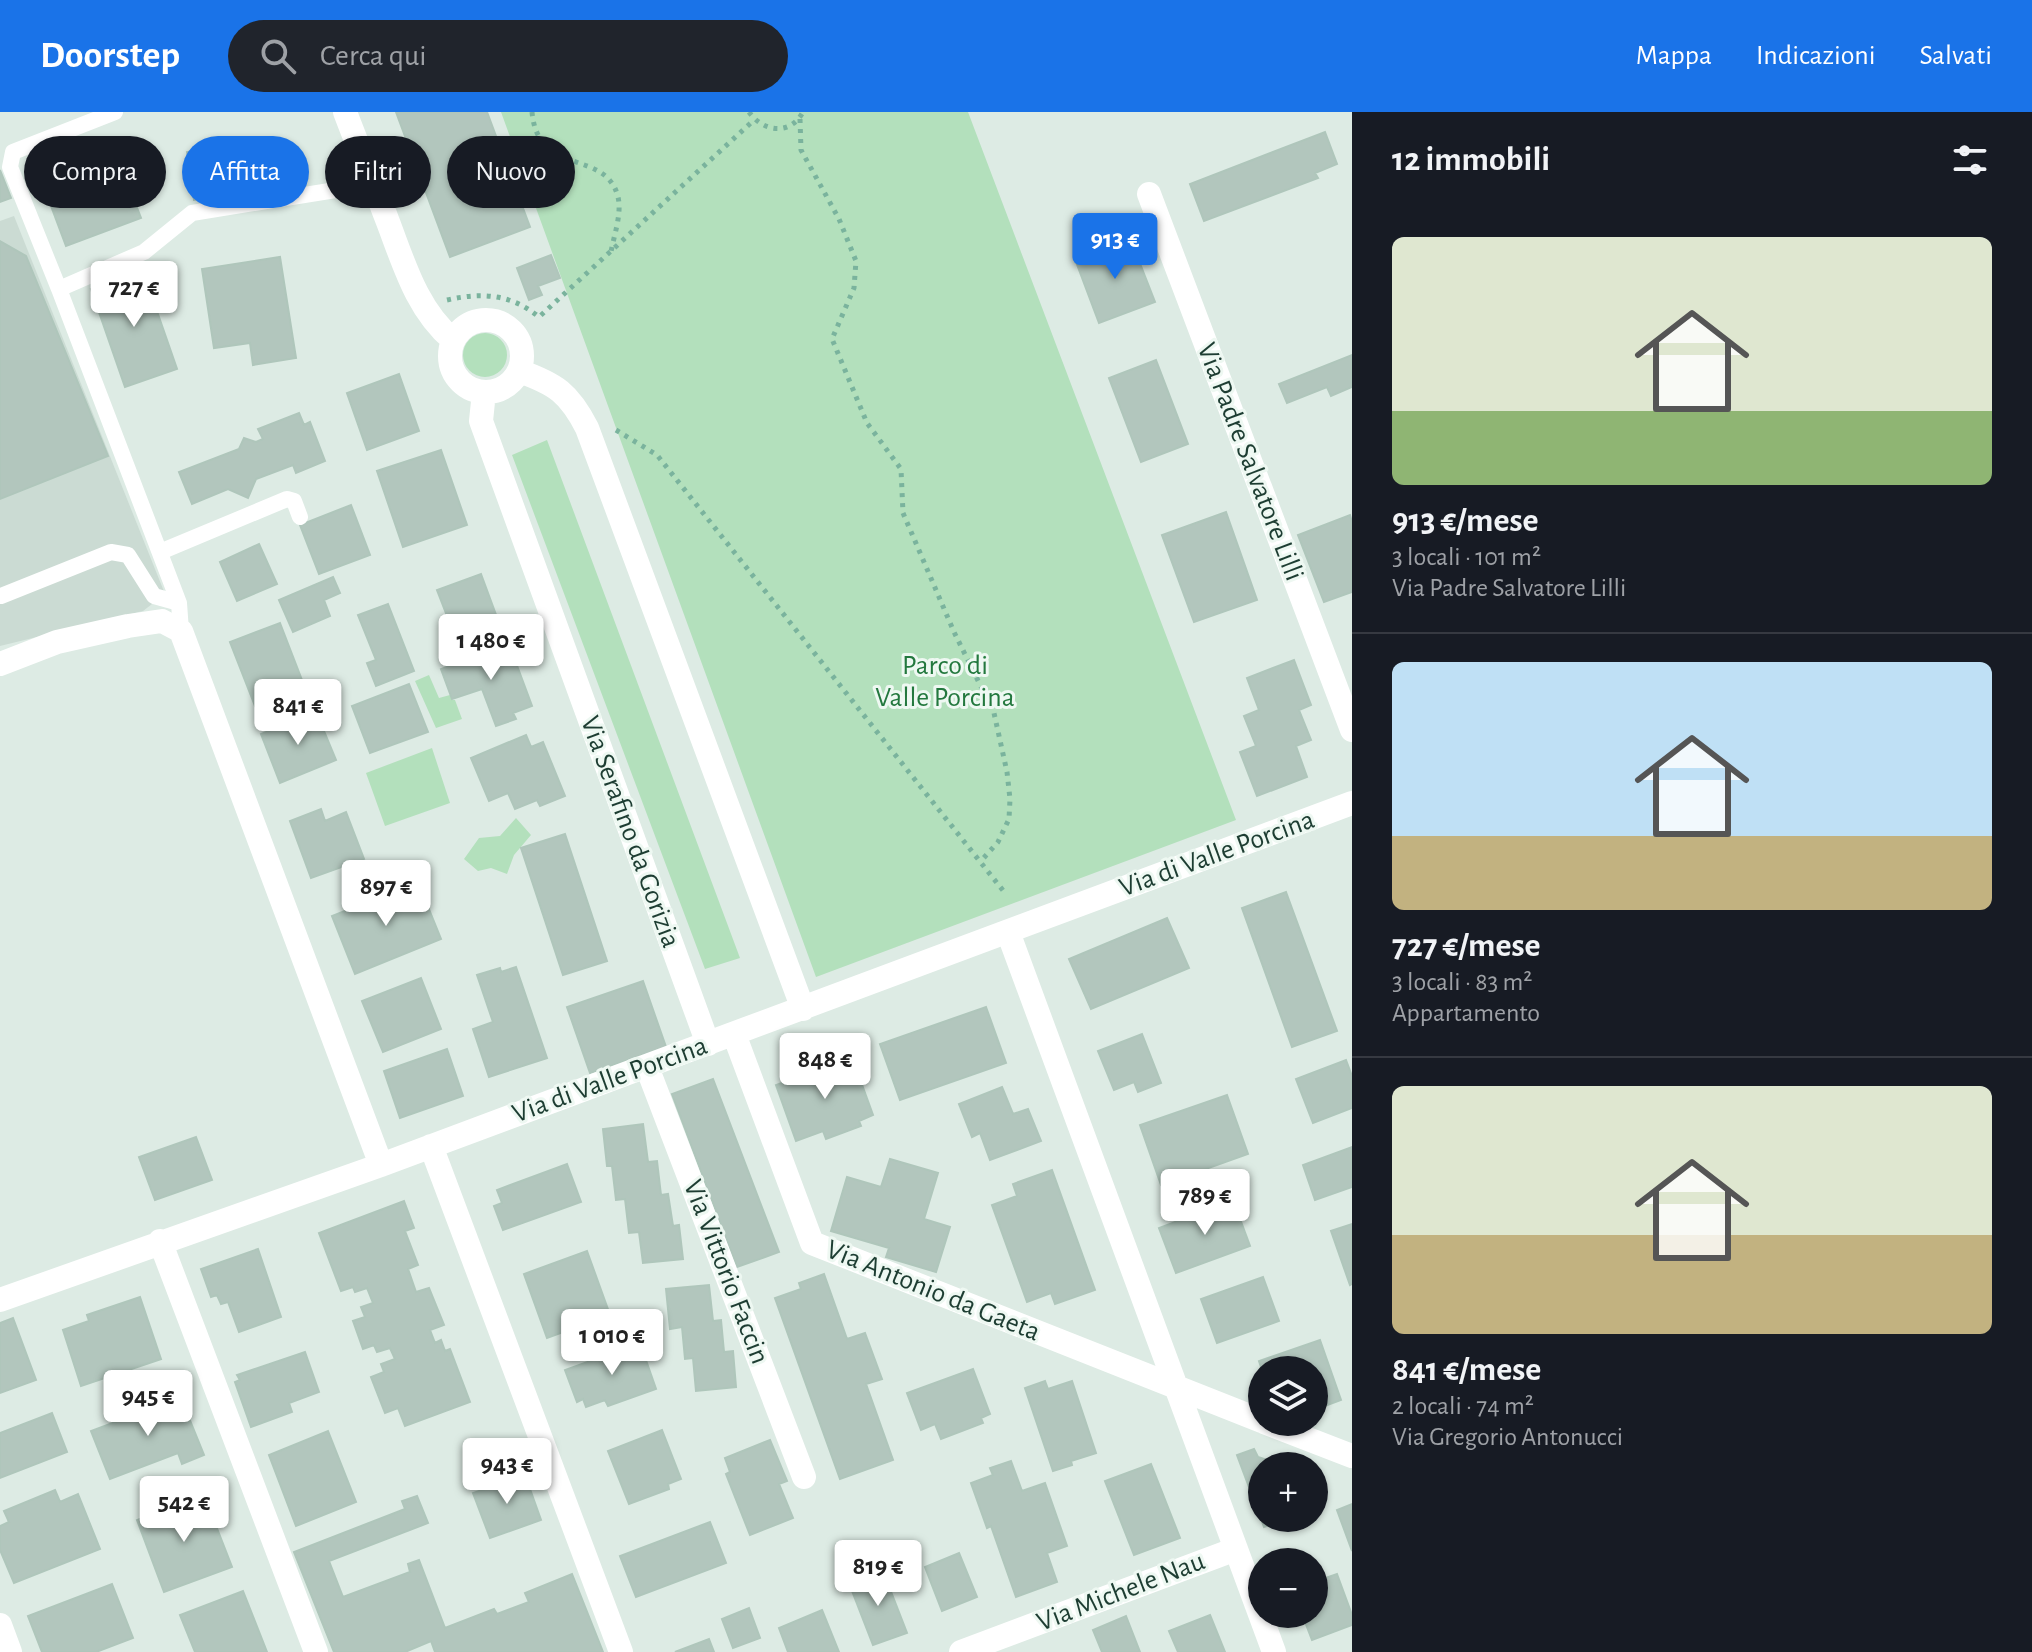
<!DOCTYPE html>
<html lang="it">
<meta charset="utf-8">
<style>
body{margin:0;font-family:"Alegreya Sans",sans-serif;background:#20242c;color:#f1f3f6;height:100vh;display:flex;flex-direction:column;font-size:30px;white-space:nowrap}
*{box-sizing:border-box;margin:0}
p{font-size:26px;color:#9ea1a6}
.icon{flex:none;width:44px;height:44px;fill:none;stroke:currentColor;stroke-width:2;stroke-linecap:round;stroke-linejoin:round}
.map{position:relative;flex:1;overflow:hidden}
.side{display:flex;flex-direction:column;background:#171b24;width:680px}
.side>*{flex:none}
.banner{position:absolute;left:24px;top:24px;width:760px;height:72px;display:flex;gap:16px}
.tools{position:absolute;left:1248px;top:1244px;display:grid;gap:16px}
.tools a{display:grid;place-items:center;width:80px;height:80px;border-radius:50%;background:#171b24;box-shadow:0 2px 6px #0004;font-size:40px}
.price{position:absolute;translate:-50% -68px;padding:0 18px;border-radius:8px;background:#fff;color:#222;font-size:26px;line-height:52px;filter:drop-shadow(0 2px 4px #0008)}
.price::after{content:'';position:absolute;left:50%;top:48px;width:24px;height:18px;margin-left:-12px;background:inherit;clip-path:polygon(0 0,100% 0,50% 100%)}
.price.on{background:#1a73e8;color:#fff}
ul{padding:0;list-style:none}
li{display:grid;align-content:center;gap:16px;height:424px;padding:0 40px}
li+li{border-top:2px solid #363941}
li span{display:grid;place-items:center;height:248px;border-radius:12px;color:#555}
li>.icon{margin-inline-start:auto}
span .icon{width:144px;height:144px;fill:#fffc;stroke-width:1}
li b{font-size:34px}
h2{display:flex;justify-content:space-between;align-items:center;height:96px;padding:0 40px;font-size:34px}
.chip{padding:0 28px;border-radius:36px;background:#171b24;box-shadow:0 2px 6px #0004;font-size:28px;line-height:72px}
.chip.on{background:#1a73e8;color:#fff}
header{display:flex;align-items:center;gap:48px;box-sizing:border-box;height:112px;padding:0 40px;background:#1a73e8;color:#fff}
header strong{font-size:38px}
nav{display:flex;gap:44px;margin-inline-start:auto;font-size:28px}
.search{width:560px;height:72px;background:#20242c;display:flex;align-items:center;gap:20px;box-sizing:border-box;padding:0 28px;border-radius:44px;color:#9ea1a6;font-size:30px}
main{display:flex;flex:1;min-height:0}
.map>svg:first-child{display:block}
.built{fill:#cbdbd3}
.green{fill:#b3e0bc}
.building{fill:#b2c6bd;stroke:#afc6bb;stroke-width:2}
.lines{fill:none;stroke-linecap:round;stroke-linejoin:round}
.path{stroke:#7ab39d;stroke-width:5;stroke-dasharray:4 6;stroke-linecap:butt}
.lane{stroke:#fff;stroke-width:16}
.street{stroke:#fff;stroke-width:24}
.labels{text-anchor:middle;dominant-baseline:central;stroke-width:6;stroke-linejoin:round;paint-order:stroke}
.street-label{font-size:28px;fill:#1d3d32;stroke:#eef8f2}
.park-label{font-size:28px;fill:#23783e;stroke:#eef8f2}
</style>
<header>
<strong>Doorstep</strong>
<div class="search"><svg class="icon" aria-label="search" viewBox="0 0 24 24"><circle cx="10" cy="10" r="6"/><path d="M15 15l6 6"/></svg>Cerca qui</div>
<nav><a>Mappa</a><a>Indicazioni</a><a>Salvati</a></nav>
</header>
<main>
<div class="map">
<svg width="1352" height="1540" viewBox="0 0 1352 1540">
<rect width="100%" height="100%" fill="#ddebe4"/>
<!-- built -->
<path class="built" d="M14,104L165,482L143,499L0,534V109Z"/>
<!-- green -->
<path class="green" d="M501,0H968L1236,708L816,865Z
M463 243a22 22 0 1 1 44 0a22 22 0 1 1-44 0Z
M547,328L740,846L705,857L512,343Z
M429,563L439,586L450,583L452,588H455L462,607L436,616L415,569Z
M432,636L450,691L385,714L366,661Z
M516,706L531,723L514,743L507,762L491,756L478,759L464,747L479,726L500,724Z"/>
<!-- building -->
<path class="building" d="M396,0H487L530,115L450,145Z
M1325,20L1337,52L1315,61L1318,66L1204,109L1190,72Z
M268,27L275,77L194,88L187,40Z
M112,31L141,106L66,134L38,59Z
M0,58L11,86L0,90Z
M1130,126L1155,190L1099,211L1075,147Z
M0,129L26,144L108,344L0,387Z
M551,143L560,166L538,174L542,183L529,188L517,156Z
M280,145L296,246L253,253L250,231L214,236L202,157Z
M143,159L177,257L125,275L91,177Z
M1352,243V275L1331,284L1327,275L1287,291L1279,272Z
M1156,248L1188,332L1141,350L1109,266Z
M399,262L419,319L367,338L347,281Z
M299,301L304,313L310,310L325,349L296,361L293,353L256,367L248,386L228,377L192,392L179,360L239,337L244,326L256,330L263,327L258,317Z
M441,338L467,413L403,435L377,359Z
M351,393L370,443L319,462L300,413Z
M1226,400L1257,488L1194,510L1162,423Z
M1350,403L1352,410V480L1324,490L1298,423Z
M259,432L277,472L237,489L220,450Z
M481,462L499,511L456,527L437,478Z
M333,465L340,481L324,488L330,504L293,520L279,488Z
M388,492L414,559L376,574L367,551L376,548L358,503Z
M280,511L305,576L255,594L230,530Z
M509,532L532,594L513,601L516,607L496,614L482,577L452,587L441,557Z
M1294,548L1311,593L1299,598L1311,628L1296,634L1307,665L1257,684L1240,640L1256,634L1244,604L1259,598L1247,566Z
M409,572L428,620L370,641L352,594Z
M316,600L336,648L280,671L261,622Z
M526,623L531,635L543,630L565,684L540,694L537,688L515,697L508,681L489,689L471,646Z
M321,697L325,709L346,700L364,747L311,766L290,709Z
M565,722L607,849L563,863L521,736Z
M418,770L441,827L355,862L332,804Z
M1286,780L1337,919L1292,935L1242,796Z
M1167,806L1189,856L1091,897L1069,847Z
M516,855L547,946L489,965L473,917L493,910L477,863L500,856L501,860Z
M421,866L441,917L383,940L362,889Z
M643,869L666,935L590,961L567,895Z
M986,895L1006,951L900,988L880,932Z
M1142,922L1161,971L1138,980L1134,970L1114,978L1098,939Z
M447,937L463,984L400,1006L384,959Z
M852,945L873,1003L859,1009L861,1014L826,1027L823,1019L796,1029L776,973Z
M1346,948L1352,964V996L1313,1011L1296,967Z
M713,967L779,1140L737,1155L672,982Z
M1002,975L1013,1002L1028,997L1041,1029L990,1048L980,1021L972,1025L959,992Z
M1227,983L1248,1042L1161,1073L1140,1013Z
M643,1012L648,1050L657,1049L661,1083L668,1082L673,1114L679,1113L683,1147L643,1151L639,1120L629,1121L625,1087L616,1088L612,1054H607L603,1017Z
M196,1025L212,1068L155,1088L139,1045Z
M1352,1035V1075L1315,1088L1303,1053Z
M890,1047L938,1061L924,1107L950,1115L936,1160L886,1145L889,1136L831,1119L847,1065L881,1075Z
M567,1052L581,1090L503,1118L494,1094L502,1091L497,1078Z
M1052,1058L1095,1178L1055,1192L1051,1181L1027,1190L992,1093L1017,1084L1013,1072Z
M1233,1088L1250,1134L1176,1161L1159,1116Z
M404,1089L414,1116L405,1119L418,1153L408,1157L416,1180L429,1176L444,1213L430,1218L435,1231L441,1228L445,1239L450,1237L470,1290L405,1314L398,1296L385,1301L371,1265L384,1260L381,1252L395,1247L390,1236L377,1240L374,1233L363,1237L353,1209L365,1205L361,1195L373,1191L367,1176L355,1180L353,1175L341,1179L319,1121Z
M1352,1112V1172L1350,1173L1331,1119Z
M258,1137L281,1205L239,1220L228,1190L221,1192L217,1183L211,1185L201,1157Z
M587,1139L610,1203L547,1226L524,1162Z
M824,1162L847,1227L865,1221L882,1267L866,1272L893,1348L840,1367L775,1186L801,1177L799,1171Z
M1263,1165L1279,1209L1217,1231L1201,1187Z
M709,1173L713,1209L721,1208L724,1240L733,1239L736,1275L696,1279L693,1246L685,1247L682,1215L670,1217L666,1177Z
M140,1185L161,1247L81,1274L63,1218L89,1209L87,1203Z
M13,1206L36,1268L0,1281V1211Z
M1320,1228L1341,1288L1314,1298V1258H1262L1259,1249Z
M640,1231L656,1277L608,1294L605,1288L586,1295L583,1287L577,1290L565,1258Z
M305,1240L319,1280L289,1291L292,1300L251,1315L235,1270L240,1268L237,1263Z
M973,1257L990,1302L981,1306L983,1311L941,1327L935,1312L921,1318L907,1281Z
M1045,1269L1048,1277L1072,1269L1096,1341L1071,1349L1072,1353L1053,1359L1025,1276Z
M178,1279L204,1343L182,1352L178,1341L110,1367L91,1319L158,1294L155,1288Z
M52,1301L67,1340L0,1366V1321Z
M662,1318L681,1367L668,1372L669,1377L629,1392L608,1339Z
M328,1319L356,1390L296,1414L269,1343Z
M770,1328L787,1369L779,1372L793,1406L750,1423L726,1362L730,1360L725,1346Z
M1254,1337L1258,1345L1285,1354H1262V1406H1289L1264,1415L1237,1343Z
M1011,1349L1022,1379L1045,1371L1067,1434L1047,1441L1057,1470L1016,1485L991,1414L987,1416L971,1371L993,1363L990,1356Z
M1151,1352L1180,1426L1134,1443L1105,1369Z
M525,1363L541,1408L490,1426L473,1381Z
M55,1378L60,1390L78,1382L100,1437L14,1471L0,1438V1414L9,1410L4,1399Z
M204,1383L232,1455L164,1480L137,1408Z
M417,1384L428,1411L329,1449L343,1485L410,1460L408,1452L419,1448L445,1516L494,1497L497,1502L529,1490L525,1481L572,1462L603,1540H435L431,1529L405,1540H334L294,1440L405,1397L402,1389Z
M1352,1392V1439L1337,1398Z
M710,1410L726,1451L636,1485L620,1444Z
M959,1441L977,1485L942,1499L925,1455Z
M883,1459L907,1521L873,1533L849,1471Z
M1337,1462L1352,1503V1513L1312,1528L1302,1502H1314V1470Z
M112,1472L133,1526L96,1540H42L28,1504Z
M243,1479L267,1540H195L180,1503Z
M749,1496L760,1526L733,1536L722,1507Z
M822,1498L839,1540H788L779,1516Z
M1210,1503L1225,1540H1178L1169,1519Z
M1126,1504L1140,1540H1102L1093,1518Z
M709,1527L714,1540H675Z"/>
<g class="lines">
<!-- path -->
<path class="path" d="M532,0C538,66 606,36 618,85C622,102 614,123 611,140
M749,0C763,20 790,24 803,0
M800,7L801,38L839,107L856,149L854,176L832,227L867,311L901,357L903,401L954,520L994,601L1007,660L1010,687L1009,707L998,730L980,750
M447,188C482,180 511,182 539,205L754,8
M616,318L657,343L1005,781"/>
<!-- lane -->
<path class="lane" d="M59,177L10,55L13,40L115,0
M160,440L287,387L294,389L300,405
M1,484L111,440L128,443L154,484L179,491
M181,519L179,491L59,177L144,140L192,101L373,72"/>
<!-- street -->
<path class="street" d="M345,0C359,37 374,73 388,110C404,152 417,198 453,228
M1149,82L1352,618
M450 244a36 36 0 1 1 72 0a36 36 0 1 1-72 0Z
M519,259C556,272 569,281 587,316L803,897
M484,280L481,309L708,932
M0,552L57,530L128,514L162,509L181,519L381,1053
M1008,820L1274,1540
M734,922L812,1131L1262,1309
M647,955L804,1365
M431,1034L621,1540
M160,1129L316,1540
M0,1188L381,1053L1352,691
M1264,1310L1352,1344
M0,1513L10,1540
M961,1540L1236,1437"/>
</g>
<g class="labels">
<!-- street labels -->
<g class="street-label">
<text transform="translate(1250 350) rotate(69)">Via Padre Salvatore Lilli</text>
<text transform="translate(630 720) rotate(70)">Via Serafino da Gorizia</text>
<text transform="translate(1217 742) rotate(-20)">Via di Valle Porcina</text>
<text transform="translate(610 968) rotate(-20)">Via di Valle Porcina</text>
<text transform="translate(726 1160) rotate(69)">Via Vittorio Faccin</text>
<text transform="translate(933 1179) rotate(22)">Via Antonio da Gaeta</text>
<text transform="translate(1121 1480) rotate(-21)">Via Michele Nau</text>
</g>
<!-- park labels -->
<g class="park-label">
<text x="945" y="554">Parco di<tspan x="945" dy="32">Valle Porcina</tspan></text>
</g>
</g>
</svg>
<div class="tools">
<a><svg class="icon" aria-label="layers" viewBox="0 0 24 24"><path d="M12 4l9 5-9 5-9-5zM3 14l9 5 9-5"/></svg></a>
<a>+</a>
<a>−</a>
</div>
<b class="price on" style="left:1115px;top:169px">913 €</b>
<b class="price" style="left:134px;top:217px">727 €</b>
<b class="price" style="left:491px;top:570px">1 480 €</b>
<b class="price" style="left:298px;top:635px">841 €</b>
<b class="price" style="left:386px;top:816px">897 €</b>
<b class="price" style="left:825px;top:989px">848 €</b>
<b class="price" style="left:1205px;top:1125px">789 €</b>
<b class="price" style="left:612px;top:1265px">1 010 €</b>
<b class="price" style="left:148px;top:1326px">945 €</b>
<b class="price" style="left:507px;top:1394px">943 €</b>
<b class="price" style="left:184px;top:1432px">542 €</b>
<b class="price" style="left:878px;top:1496px">819 €</b>
<div class="banner">
<a class="chip">Compra</a>
<a class="chip on">Affitta</a>
<a class="chip">Filtri</a>
<a class="chip">Nuovo</a>
</div>
</div>
<section class="side">
<h2>12 immobili<svg class="icon" aria-label="filters" viewBox="0 0 24 24"><path d="M4 7h16M4 17h16"/><circle cx="9" cy="7" r="2"/><circle cx="15" cy="17" r="2"/></svg></h2>
<ul>
<li><span style="background:linear-gradient(#dfe7d0 70%,#8fb573 0)"><svg class="icon" aria-label="home" viewBox="0 0 24 24"><path d="M3 11l9-7 9 7M6 9v11h12V9"/></svg></span><div><b>913 €/mese</b><p>3 locali · 101 m²</p><p>Via Padre Salvatore Lilli</p></div></li>
<li><span style="background:linear-gradient(#bfe0f5 70%,#c2b280 0)"><svg class="icon" aria-label="home" viewBox="0 0 24 24"><path d="M3 11l9-7 9 7M6 9v11h12V9"/></svg></span><div><b>727 €/mese</b><p>3 locali · 83 m²</p><p>Appartamento</p></div></li>
<li><span style="background:linear-gradient(#dfe7d0 60%,#c2b280 0)"><svg class="icon" aria-label="home" viewBox="0 0 24 24"><path d="M3 11l9-7 9 7M6 9v11h12V9"/></svg></span><div><b>841 €/mese</b><p>2 locali · 74 m²</p><p>Via Gregorio Antonucci</p></div></li>
</ul>
</section>
</main>
